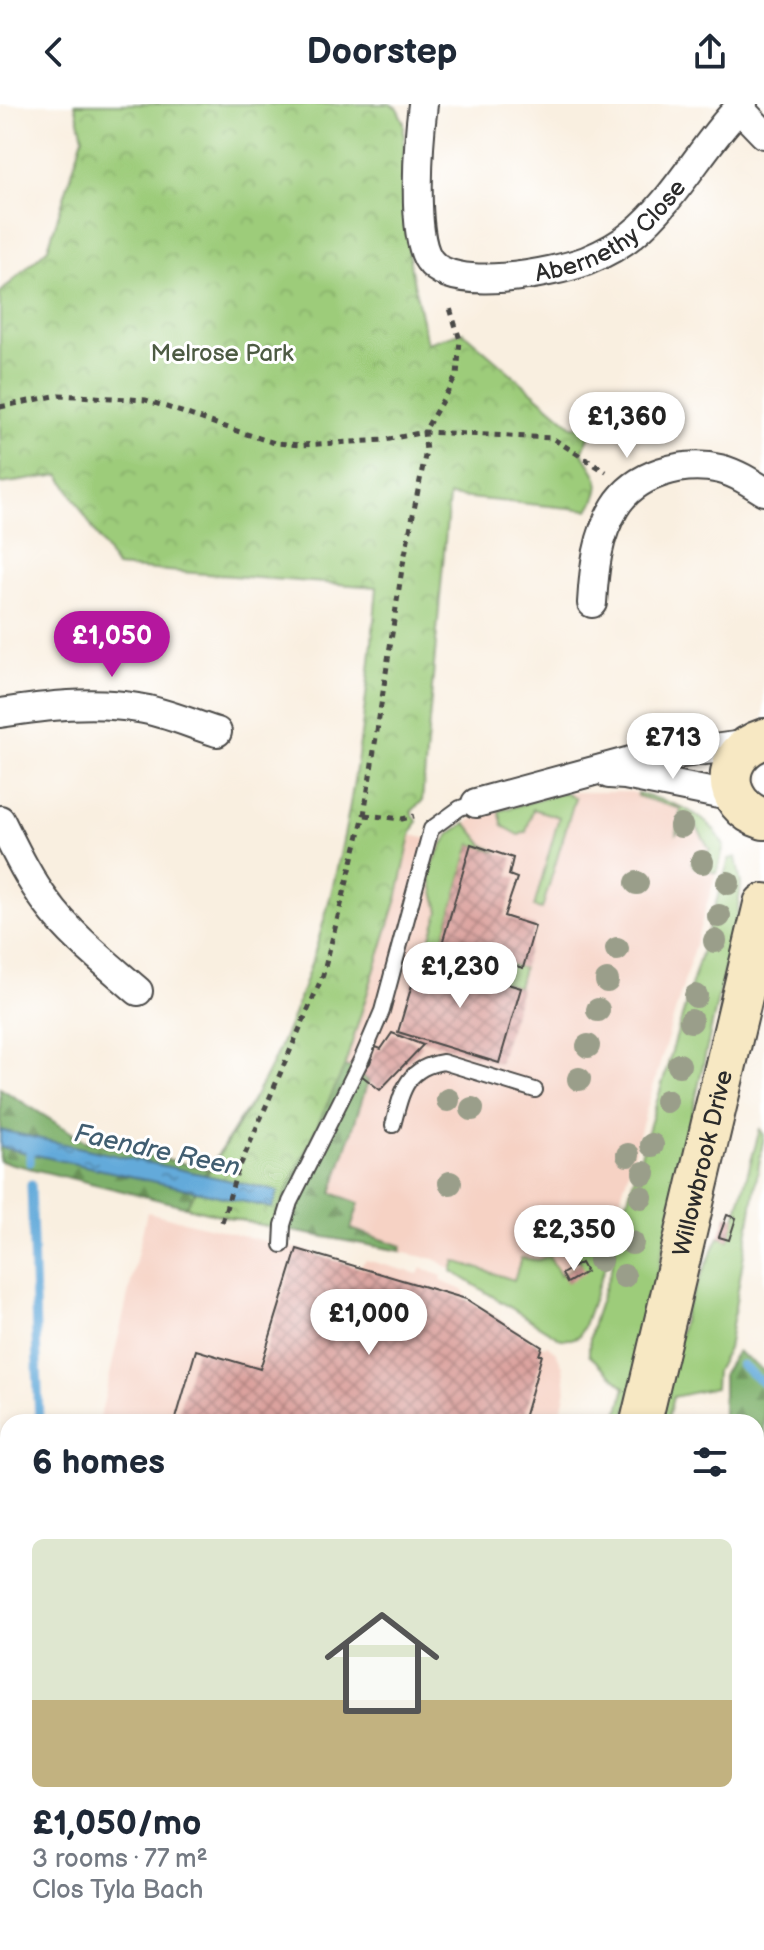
<!DOCTYPE html>
<meta charset="utf-8">
<style>
body{margin:0;font-family:"Balsamiq Sans",sans-serif;background:#f6f6f7;color:#1f2937;height:100vh;display:flex;flex-direction:column;font-size:30px;white-space:nowrap}
*{box-sizing:border-box;margin:0}
p{font-size:26px;color:#747a83}
.icon{flex:none;width:44px;height:44px;fill:none;stroke:currentColor;stroke-width:2;stroke-linecap:round;stroke-linejoin:round}
.map{position:relative;flex:1;overflow:hidden}
.details{position:absolute;left:0px;top:1310px;width:764px;height:536px;display:flex;flex-direction:column;background:#fff;border-radius:24px 24px 0 0;box-shadow:0 4px 12px #0003}
.details>*{flex:none}
.price{position:absolute;translate:-50% -68px;padding:0 18px;border-radius:28px;background:#fff;color:#222;font-size:26px;line-height:52px;filter:drop-shadow(0 2px 4px #0008)}
.price::after{content:'';position:absolute;left:50%;top:48px;width:24px;height:18px;margin-left:-12px;background:inherit;clip-path:polygon(0 0,100% 0,50% 100%)}
.price.current{background:#b5179e;color:#fff}
ul{padding:0;list-style:none}
li{display:grid;align-content:center;gap:16px;height:424px;padding:0 32px}
li span{display:grid;place-items:center;height:248px;border-radius:12px;color:#555}
li>.icon{margin-inline-start:auto}
span .icon{width:144px;height:144px;fill:#fffc;stroke-width:1}
li b{font-size:34px}
h2{display:flex;justify-content:space-between;align-items:center;height:96px;padding:0 32px;font-size:34px}
header{display:flex;justify-content:space-between;align-items:center;height:104px;padding:0 32px;background:#fff;font-size:36px;font-weight:600}
.map>svg:first-child{display:block}
.built{fill:#f6d2c4}
.grass{fill:#9dcc7a;stroke:#647c52;stroke-width:2}
.forest{fill:url(#forest-firs);stroke:#546e4a;stroke-width:2}
.park{fill:url(#park-crowns);stroke:#647c52;stroke-width:2}
.water{fill:url(#water-ripples);stroke:#476a82;stroke-width:2}
.lines{fill:none;stroke-linecap:round;stroke-linejoin:round}
.stream{stroke:#63aada;stroke-width:9}
.building{fill:url(#building-cross-hatch)}
.lane-casing{stroke:#4a4846;stroke-width:18}
.street-casing{stroke:#4a4846;stroke-width:32}
.secondary-casing{stroke:#4a4846;stroke-width:44}
.path{stroke:#4a4846;stroke-width:5;stroke-dasharray:6 6;stroke-linecap:butt}
.lane{stroke:#fff;stroke-width:14}
.street{stroke:#fff;stroke-width:28}
.secondary{stroke:#f7e8c3;stroke-width:40}
.tree{fill:#9a9e8a}
.labels{text-anchor:middle;dominant-baseline:central;stroke-width:6;stroke-linejoin:round;paint-order:stroke}
.street-label{font-size:24px;fill:#2b2b2b;stroke:#fff}
.park-label{font-size:24px;fill:#4d5b43;stroke:#fff}
.water-label{font-size:26px;font-style:italic;fill:#415e71;stroke:#fff}
</style>
<header><svg class="icon" aria-label="back" viewBox="0 0 24 24"><path d="M15 5l-7 7 7 7"/></svg>Doorstep<svg class="icon" aria-label="share" viewBox="0 0 24 24"><path d="M12 15V3M7 8l5-5 5 5M5 13v7h14v-7"/></svg></header>
<div class="map">
<svg width="764" height="1846" viewBox="0 0 764 1846">
<defs>
<pattern id="forest-firs" width="22" height="20" patternUnits="userSpaceOnUse" patternTransform="scale(2)"><rect width="22" height="20" fill="#7eb06a"/><path d="M5 1l3.5 6h-7zM16 11l3.5 6h-7z" fill="#678f57"/></pattern>
<pattern id="park-crowns" width="20" height="18" patternUnits="userSpaceOnUse" patternTransform="scale(2)"><rect width="20" height="18" fill="#9dcc7a"/><path d="M2 6a3 3 0 1 1 6 0M12 15a3 3 0 1 1 6 0" fill="none" stroke="#87af6a"/></pattern>
<pattern id="water-ripples" width="26" height="14" patternUnits="userSpaceOnUse" patternTransform="scale(2)"><rect width="26" height="14" fill="#63aada"/><path d="M2 4q2-2 4 0t4 0M15 11q2-2 4 0t4 0" fill="none" stroke="#528bb1"/></pattern>
<pattern id="building-cross-hatch" width="8" height="8" patternUnits="userSpaceOnUse" patternTransform="scale(2)"><rect width="8" height="8" fill="#dba29e"/><path d="M0 0l8 8M0 8l8-8" fill="none" stroke="#b28481"/></pattern>
</defs>
<rect width="100%" height="100%" fill="#fff"/>
<filter id="ink" filterUnits="userSpaceOnUse"><feTurbulence type="fractalNoise" baseFrequency=".0125" numOctaves="2"/><feDisplacementMap in="SourceGraphic" scale="16" xChannelSelector="R" yChannelSelector="G"/><feConvolveMatrix kernelMatrix="1 2 1 2 8 2 1 2 1" color-interpolation-filters="sRGB"/></filter>
<filter id="wash" filterUnits="userSpaceOnUse"><feTurbulence type="fractalNoise" baseFrequency=".006" numOctaves="4" result="noise"/><feDisplacementMap in="SourceGraphic" scale="32" xChannelSelector="R" yChannelSelector="G"/><feGaussianBlur stdDeviation="1.8" result="paint"/><feColorMatrix in="noise" values="0 0 0 0 0 0 0 0 0 0 0 0 0 0 0 0 0 1.4 0 .05"/><feComposite in="paint" operator="in"/></filter>
<g filter="url(#wash)">
<rect width="100%" height="100%" fill="#f9efe0"/>
<!-- built -->
<path class="built" d="M565,688H631L678,700L707,718L724,742L609,1133L610,1148L583,1224L579,1232L571,1235H561L435,1155L270,1123L344,964L398,791L411,731L443,738L451,729L479,711Z
M147,1108L297,1145L359,1163L366,1156L418,1170L421,1164L442,1172L441,1177L465,1187L466,1195L542,1242L547,1241L556,1248L563,1263L566,1285L559,1318H99Z"/>
<!-- grass -->
<path class="grass" d="M565,688L575,694L542,805L534,803L559,713L533,705L526,728L519,731L503,722L499,707Z
M638,689C673,699 707,707 724,742L717,769L694,763L691,758L710,746L694,718L676,730L681,705L637,692Z
M466,719L484,741L497,748L471,740L442,840L523,864L518,883L424,855L439,807L429,768L444,738L451,729Z
M736,753L741,780L737,811C697,980 664,1150 624,1318H606L617,1315L625,1283L589,1251C588,1210 615,1175 616,1135L729,755Z
M760,1025L764,1031L728,1245L716,1267L715,1284L673,1293L667,1318H658L686,1204L719,1133L729,1136Z
M588,1126L609,1133L610,1148L583,1224L579,1232L571,1235H561L452,1167L455,1157L514,1176L521,1154L538,1156L549,1152L560,1171L581,1159L569,1139Z"/>
<!-- forest -->
<path class="forest" d="M398,791L344,963H351L368,977L332,1089L359,1099L351,1125L402,1142L401,1147L270,1123L0,1057V984L85,1037L209,1065L238,1018Z
M737,1247L764,1267V1347L756,1341V1318L723,1317V1269Z"/>
<!-- park -->
<path class="park" d="M75,0H390L397,4L404,19V109L411,166L427,239L463,228L572,322L593,324L582,348C597,374 607,378 589,406L449,392L422,697L411,708L417,717L411,731L398,791L344,964L270,1123L186,1103C217,1053 252,1004 276,951C341,808 364,639 377,483L116,463L60,371L0,380V189L48,144L83,33Z"/>
<!-- water -->
<path class="water" d="M0,1026L278,1087L272,1104L0,1043Z"/>
<g class="lines">
<!-- stream -->
<path class="stream" d="M30,1042V1058
M31,1080L39,1318
M741,1261L764,1280"/>
</g>
<g id="blocks">
<!-- building -->
<path class="building" d="M471,740L513,754L509,771L517,774L504,812L535,822L523,864L442,840Z
M420,854L521,884L499,959L398,928Z
M392,929L423,941L380,986L361,971L370,959L376,943L381,945Z
M727,1111L736,1114L729,1136L719,1133Z
M297,1145L466,1195L542,1243L539,1251H542L523,1318H175L196,1246L260,1265Z
M581,1159L586,1168L567,1179L562,1170Z"/>
</g>
</g>
<g filter="url(#ink)">
<use href="#blocks" fill-opacity="0" stroke="#4a4846" stroke-width="2"/>
<g class="lines">
<!-- lane casing -->
<g class="lane-casing">
<path id="lane" d="M393,1021C402,988 405,964 443,958L535,986
M282,1141L283,1121L290,1098L362,954L382,907L431,725L460,704L476,699"/>
</g>
<!-- street casing -->
<g class="street-casing">
<g id="street">
<path id="s1" d="M423,0C419,32 411,131 429,156C452,190 553,169 586,157C603,150 620,141 633,130C677,94 703,39 743,0"/>
<path d="M739,4L764,30"/>
<path d="M592,499C594,466 597,432 615,403C635,370 683,356 720,365C736,369 750,378 764,387"/>
<path d="M0,609C46,602 92,596 138,604C165,608 191,620 217,628"/>
<path d="M609,670L625,671L734,693"/>
<path d="M476,699L638,655L751,640"/>
<path d="M0,716C14,744 28,774 47,799C72,833 106,859 138,887"/>
<path d="M756,1774L764,1777"/>
<path d="M294,1846L295,1838"/>
</g>
</g>
<!-- secondary casing -->
<g class="secondary-casing">
<g id="secondary">
<path d="M764,635C719,649 720,701 764,715"/>
<path id="s2" d="M641,1318L764,800"/>
<path d="M514,1846L516,1838"/>
</g>
</g>
<!-- path -->
<path class="path" d="M0,303L59,291L146,296L243,329L275,339L301,341L385,336L424,328L552,334L606,368
M365,711L402,715L414,712
M222,1118L236,1071L323,871L364,711L402,465L426,347L424,328L457,271L460,236L449,201"/>
<!-- lane -->
<use href="#lane" class="lane"/>
<!-- street -->
<use href="#street" class="street"/>
<!-- secondary -->
<use href="#secondary" class="secondary"/>
</g>
<!-- trees -->
<g class="tree">
<circle cx="681" cy="722" r="12"/>
<circle cx="702" cy="758" r="12"/>
<circle cx="637" cy="779" r="12"/>
<circle cx="728" cy="779" r="12"/>
<circle cx="719" cy="812" r="12"/>
<circle cx="715" cy="837" r="12"/>
<circle cx="617" cy="845" r="12"/>
<circle cx="607" cy="877" r="12"/>
<circle cx="696" cy="892" r="12"/>
<circle cx="598" cy="906" r="12"/>
<circle cx="691" cy="917" r="12"/>
<circle cx="588" cy="942" r="12"/>
<circle cx="679" cy="961" r="12"/>
<circle cx="579" cy="975" r="12"/>
<circle cx="448" cy="996" r="12"/>
<circle cx="666" cy="997" r="12"/>
<circle cx="472" cy="1005" r="12"/>
<circle cx="652" cy="1041" r="12"/>
<circle cx="628" cy="1051" r="12"/>
<circle cx="644" cy="1069" r="12"/>
<circle cx="450" cy="1079" r="12"/>
<circle cx="641" cy="1093" r="12"/>
<circle cx="632" cy="1139" r="12"/>
<circle cx="600" cy="1156" r="12"/>
<circle cx="624" cy="1172" r="12"/>
</g>
</g>
<g class="labels">
<!-- street labels -->
<g class="street-label">
<text stroke="none"><textPath href="#s1" startOffset="358">Abernethy Close</textPath></text>
<text stroke="none"><textPath href="#s2" startOffset="266">Willowbrook Drive</textPath></text>
</g>
<!-- park labels -->
<g class="park-label">
<text x="222" y="249">Melrose Park</text>
</g>
<!-- water labels -->
<g class="water-label">
<text transform="translate(157 1047) rotate(12)">Faendre Reen</text>
</g>
</g>
</svg>
<b class="price" style="left:627px;top:356px">£1,360</b>
<b class="price current" style="left:112px;top:575px">£1,050</b>
<b class="price" style="left:673px;top:677px">£713</b>
<b class="price" style="left:460px;top:906px">£1,230</b>
<b class="price" style="left:574px;top:1169px">£2,350</b>
<b class="price" style="left:369px;top:1253px">£1,000</b>
<section class="details">
<h2>6 homes<svg class="icon" aria-label="filters" viewBox="0 0 24 24"><path d="M4 7h16M4 17h16"/><circle cx="9" cy="7" r="2"/><circle cx="15" cy="17" r="2"/></svg></h2>
<ul>
<li><span style="background:linear-gradient(#dfe7d0 65%,#c2b280 0)"><svg class="icon" aria-label="home" viewBox="0 0 24 24"><path d="M3 11l9-7 9 7M6 9v11h12V9"/></svg></span><div><b>£1,050/mo</b><p>3 rooms · 77 m²</p><p>Clos Tyla Bach</p></div></li>
</ul>
</section>
</div>
